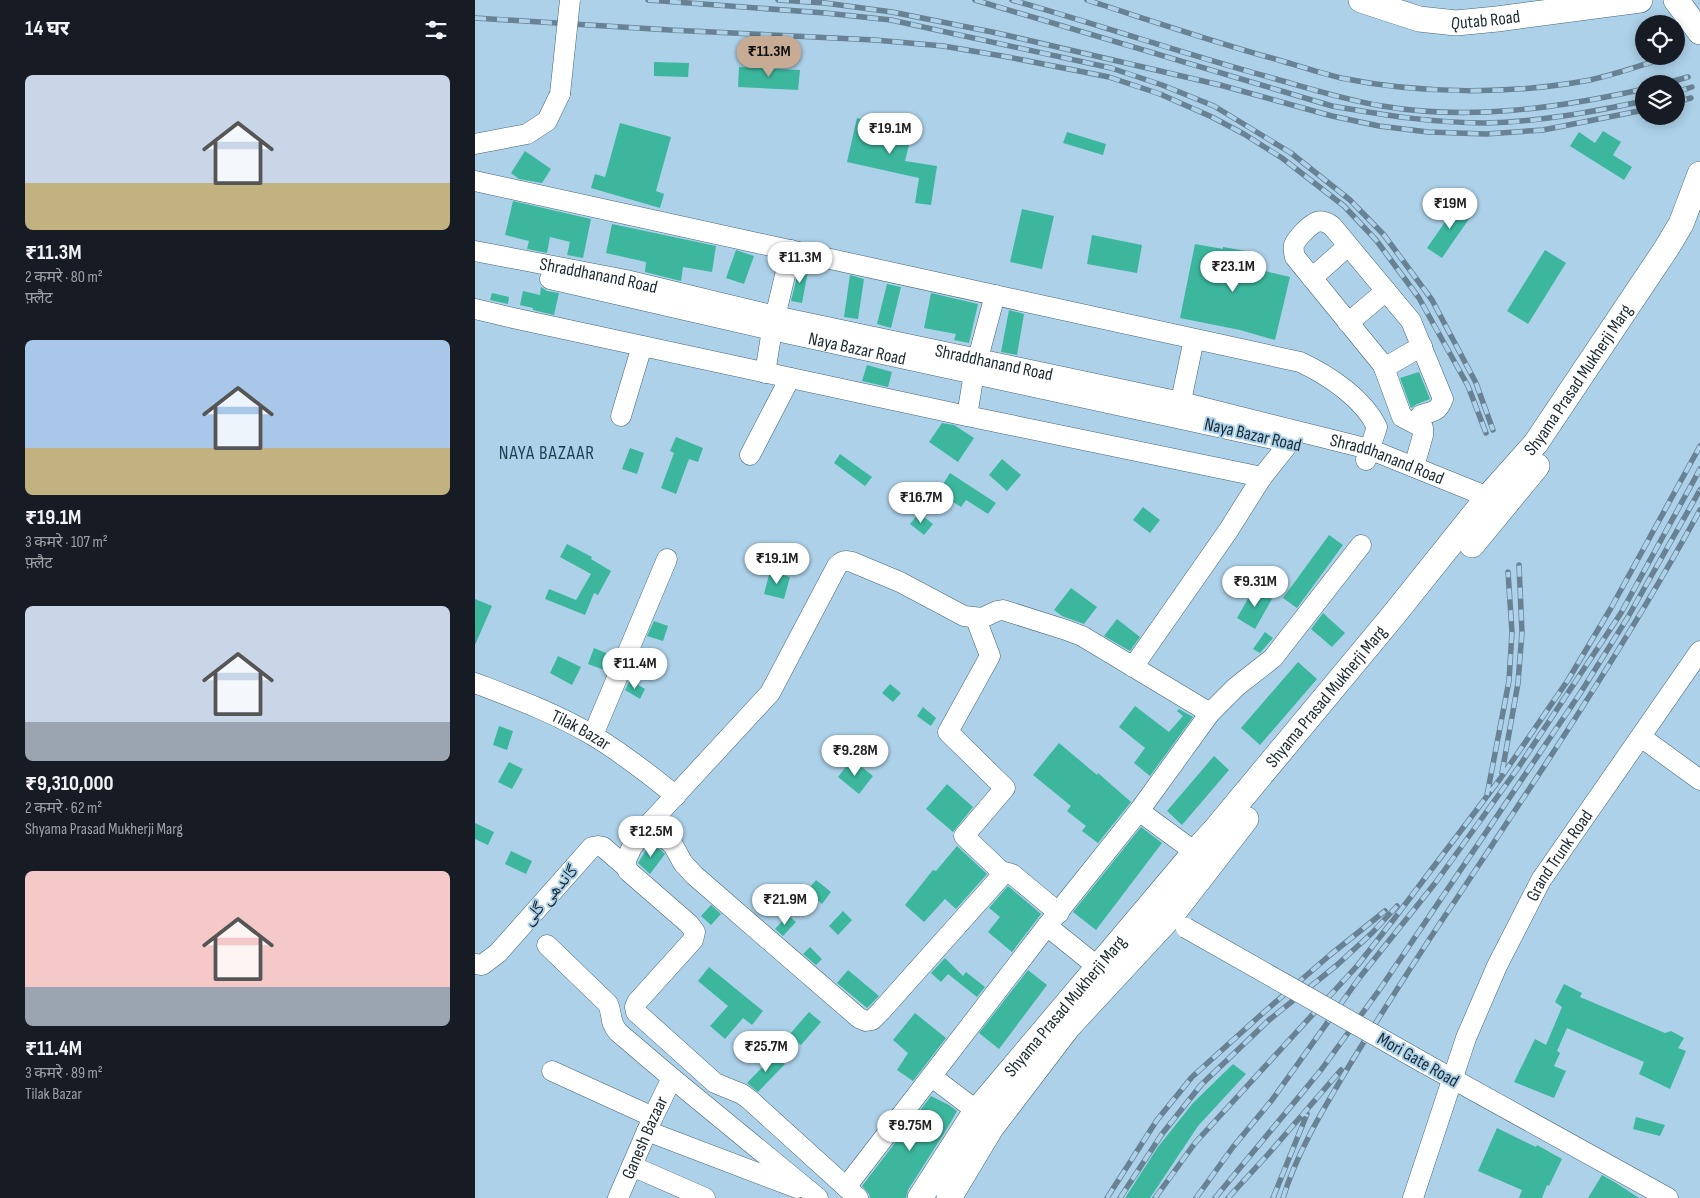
<!DOCTYPE html>
<html lang="hi">
<meta charset="utf-8">
<style>
body{margin:0;font-family:"Sofia Sans Condensed","Noto Naskh Arabic","Noto Sans Devanagari",sans-serif;background:#242831;color:#f1f3f6;height:100vh;display:flex;flex-direction:column;font-size:19px;white-space:nowrap}
*{box-sizing:border-box;margin:0}
p{font-size:16px;color:#9ea1a6}
.icon{flex:none;width:28px;height:28px;fill:none;stroke:currentColor;stroke-width:2;stroke-linecap:round;stroke-linejoin:round}
.map{position:relative;flex:1;overflow:hidden}
.sheet{display:flex;flex-direction:column;background:#171b24;width:475px}
.sheet>*{flex:none}
.tools{position:absolute;left:1160px;top:15px;display:grid;gap:10px}
.tools a{display:grid;place-items:center;width:50px;height:50px;border-radius:50%;background:#171b24;box-shadow:0 2px 12px #0003;font-size:25px}
.price{position:absolute;translate:-50% -42px;padding:0 11px;border-radius:18px;background:#fff;color:#222;font-size:16px;line-height:32px;filter:drop-shadow(0 1px 2px #0008)}
.price::after{content:'';position:absolute;left:50%;top:30px;width:15px;height:11px;margin-left:-8px;background:inherit;clip-path:polygon(0 0,100% 0,50% 100%)}
.price.active{background:#c7ab95;color:#111}
ul{padding:0;list-style:none}
li{display:grid;align-content:center;gap:10px;height:265px;padding:0 25px}
li span{display:grid;place-items:center;height:155px;border-radius:8px;color:#555}
li>.icon{margin-inline-start:auto}
span .icon{width:90px;height:90px;fill:#fffc;stroke-width:1}
li b{font-size:21px}
h2{display:flex;justify-content:space-between;align-items:center;height:60px;padding:0 25px;font-size:21px}
main{display:flex;flex:1;min-height:0}
.map>svg:first-child{display:block}
.building{fill:#3cb79e}
.lines{fill:none;stroke-linecap:round;stroke-linejoin:round}
.minor-casing{stroke:#43657a;stroke-width:21}
.major-casing{stroke:#43657a;stroke-width:26}
.minor{stroke:#fff;stroke-width:20}
.major{stroke:#fff;stroke-width:25}
.rail-casing{stroke:#688293;stroke-width:5.5}
.rail{stroke:#acd1e9;stroke-width:4;stroke-dasharray:11;stroke-linecap:butt}
.minor-bridge-casing{stroke:#43657a;stroke-width:21;stroke-linecap:butt}
.minor-bridge{stroke:#fff;stroke-width:20}
.labels{text-anchor:middle;dominant-baseline:central;stroke-width:4;stroke-linejoin:round;paint-order:stroke}
.street-label{font-size:18px;fill:#1c2a33;stroke:#acd1e9}
.neighbourhood-label{font-size:19px;letter-spacing:1px;fill:#1c3e51;stroke:#acd1e9}
</style>
<main>
<section class="sheet">
<h2>14 घर<svg class="icon" aria-label="filters" viewBox="0 0 24 24"><path d="M4 7h16M4 17h16"/><circle cx="9" cy="7" r="2"/><circle cx="15" cy="17" r="2"/></svg></h2>
<ul>
<li><span style="background:linear-gradient(#c9d6e8 70%,#c2b280 0)"><svg class="icon" aria-label="home" viewBox="0 0 24 24"><path d="M3 11l9-7 9 7M6 9v11h12V9"/></svg></span><div><b>₹11.3M</b><p>2 कमरे · 80 m²</p><p>फ़्लैट</p></div></li>
<li><span style="background:linear-gradient(#a9c7e8 70%,#c2b280 0)"><svg class="icon" aria-label="home" viewBox="0 0 24 24"><path d="M3 11l9-7 9 7M6 9v11h12V9"/></svg></span><div><b>₹19.1M</b><p>3 कमरे · 107 m²</p><p>फ़्लैट</p></div></li>
<li><span style="background:linear-gradient(#c9d6e8 75%,#9aa5b1 0)"><svg class="icon" aria-label="home" viewBox="0 0 24 24"><path d="M3 11l9-7 9 7M6 9v11h12V9"/></svg></span><div><b>₹9,310,000</b><p>2 कमरे · 62 m²</p><p>Shyama Prasad Mukherji Marg</p></div></li>
<li><span style="background:linear-gradient(#f6c9c9 75%,#9aa5b1 0)"><svg class="icon" aria-label="home" viewBox="0 0 24 24"><path d="M3 11l9-7 9 7M6 9v11h12V9"/></svg></span><div><b>₹11.4M</b><p>3 कमरे · 89 m²</p><p>Tilak Bazar</p></div></li>
</ul>
</section>
<div class="map">
<svg width="1225" height="1198" viewBox="0 0 1225 1198">
<rect width="100%" height="100%" fill="#acd1e9"/>
<!-- building -->
<path class="building" d="M179,62L214,63L213,77L179,76Z
M264,67L325,70L323,90L263,87Z
M382,118L437,133L430,161L462,166L456,205L440,203L444,178L372,162Z
M145,123L196,137L181,191L189,194L185,208L116,188L120,174L130,177Z
M1128,131L1146,142L1138,155L1157,167L1149,180L1095,146L1104,132L1120,143Z
M592,132L631,144L628,155L588,143Z
M50,151L76,169L67,183L44,179L36,173Z
M38,201L116,219L108,258L92,255L95,242L75,237L72,253L52,249L54,241L30,235Z
M983,203L998,213L967,258L952,248Z
M547,209L579,216L567,269L535,262Z
M137,224L241,246L237,272L208,267L206,281L170,272L171,262L131,253Z
M617,235L667,245L662,273L612,264Z
M720,244L748,249V247L771,251L768,266L815,277L800,340L765,330L705,318Z
M261,250L279,256L269,284L251,278Z
M1070,250L1091,263L1053,324L1032,311Z
M325,264L334,266L327,303L316,301Z
M375,275L389,279L383,319L369,317Z
M412,284L426,287L416,328L402,324Z
M66,287L72,291L84,293L79,315L58,310V308L45,305L48,291L65,295Z
M17,293L34,297L33,304L15,300Z
M456,293L503,304L494,343L479,340L481,334L449,328Z
M534,310L549,314L542,355L526,352Z
M392,365L417,372L413,387L387,381Z
M944,372L955,399L942,404L936,408L925,378Z
M467,423L479,425L499,438L483,462L454,442Z
M201,437L228,448L223,462L214,459L201,494L186,488L199,453L195,451Z
M155,448L169,453L162,474L147,469Z
M365,454L397,477L390,486L359,463Z
M527,459L546,475L532,491L514,475Z
M475,473L521,503L513,514L491,500L486,507L463,492Z
M668,507L685,520L675,533L658,520Z
M444,513L458,524L449,535L435,524Z
M854,535L868,545L822,608L808,598Z
M92,544L117,557L116,559L136,571L123,595L119,593L110,615L70,599L74,589L101,600L116,574L85,557Z
M295,571L315,577L309,599L289,594Z
M596,588L622,607L609,624L587,616L579,610Z
M779,588L797,599L780,629L762,618Z
M0,599L17,606L0,645Z
M848,613L870,633L857,647L836,629Z
M642,619L665,637L655,651L629,636Z
M179,621L193,626L188,641L172,636Z
M790,632L798,638L785,653L778,649Z
M119,648L138,656L132,671L113,664Z
M83,656L106,667L97,685L75,673Z
M823,662L842,679L785,745L766,728Z
M155,680L170,689L165,699L150,690Z
M415,684L426,693L418,702L407,693Z
M660,706L694,732L708,716L702,711L704,709L718,717L675,776L659,763L670,748L644,727Z
M448,707L461,718L456,726L442,716Z
M24,726L38,731L32,750L18,745Z
M584,743L622,775L623,773L656,802L623,843L607,831L611,826L592,811L596,806L558,775Z
M739,756L754,770L707,825L692,811Z
M377,759L398,776L384,794L363,777Z
M34,762L48,769L37,789L23,782Z
M472,784L498,807L478,832L451,809Z
M0,823L19,832L13,845L0,839Z
M666,827L687,843L621,930L598,912Z
M176,842L190,854L175,874L163,863Z
M482,846L512,874L481,909L470,899L449,922L430,905L458,870L461,871Z
M36,851L57,861L51,874L30,864Z
M341,880L356,892L347,904L332,891Z
M533,886L566,914L537,952L513,932L525,917L514,908Z
M236,905L246,914L236,925L226,916Z
M368,911L377,920L363,935L354,926Z
M313,915L321,922L308,936L300,929Z
M335,947L347,959L341,965L328,954Z
M470,958L488,976L491,972L510,987L502,997L473,974L466,982L456,973Z
M234,967L288,1011L277,1025L268,1018L250,1039L235,1026L253,1006L223,981Z
M373,970L404,996L392,1008L362,983Z
M553,970L572,985L524,1049L504,1033Z
M1089,984L1107,993L1105,997L1190,1033L1196,1031L1209,1038L1203,1048L1211,1051L1195,1089L1164,1074L1169,1062L1092,1028L1082,1051L1085,1053L1079,1066L1091,1071L1079,1098L1039,1082L1060,1039L1071,1045L1087,1007L1080,1002Z
M334,1012L346,1022L326,1045L314,1035Z
M440,1013L471,1038L438,1081L422,1070L433,1053L418,1040Z
M300,1054L310,1064L283,1092L272,1083Z
M758,1064L771,1074L723,1126L675,1198H650L683,1147L718,1103Z
M456,1096L474,1105L482,1111L473,1127L433,1190L431,1198H395L394,1194L387,1186Z
M1161,1117L1190,1125L1185,1136L1158,1129Z
M1022,1128L1061,1147L1062,1145L1087,1159L1074,1186L1072,1185L1067,1198H1044L1047,1190L1003,1171Z
M1127,1175L1141,1183L1164,1198H1113Z"/>
<g class="lines">
<!-- minor casing -->
<g class="minor-casing">
<g id="minor">
<path d="M0,144L52,134L72,121L85,94"/>
<path d="M0,181L825,362C853,375 888,398 902,427L891,460"/>
<path id="s1" d="M0,251L151,280L300,316L706,402L894,449L1013,497L1023,507"/>
<path d="M837,278L873,246"/>
<path id="s2" d="M75,279L297,330L798,439"/>
<path d="M0,309L38,318L492,416L787,477"/>
<path d="M873,323L911,291"/>
<path d="M909,368L947,346"/>
<path d="M290,373L297,330L316,250"/>
<path d="M703,415L719,339"/>
<path d="M146,416L167,346"/>
<path d="M492,416L499,373L520,295"/>
<path d="M275,455L315,378"/>
<path d="M939,467L948,435V428L927,417L908,365L820,257C819,253 818,250 819,245C820,240 836,223 842,222C848,220 853,223 857,226L936,321L968,399C963,412 959,411 946,415"/>
<path d="M501,619L515,656L473,732L530,788L489,836L528,873"/>
<path d="M658,667L753,531L787,477L815,442"/>
<path id="s3" d="M0,683C39,698 80,713 117,735C146,752 174,774 201,796"/>
<path d="M118,735L192,559"/>
<path d="M1166,737L1225,780"/>
<path d="M664,811L720,852"/>
<path d="M174,824L198,845L208,863L219,875L384,1018L391,1021L397,1020L406,1011L530,872L537,874L584,913"/>
<path d="M572,926L623,967"/>
<path d="M72,945L133,1004C138,1015 134,1022 143,1032L197,1078L343,1198"/>
<path d="M0,964L7,965L23,953L117,847L123,846L128,847L150,866"/>
<path d="M949,1063L1193,1198"/>
<path d="M77,1071L178,1117"/>
<path d="M457,1077L502,1111"/>
<path d="M172,1131L322,1188"/>
<path d="M157,1166L230,1198"/>
<path d="M371,1187L572,926L664,811L735,713L761,687L798,658L886,545"/>
<path id="s4" d="M143,1198L178,1117L197,1078"/>
<path d="M383,1198L275,1100L267,1094L240,1083L161,1012L160,1007L162,1002L218,940L220,932L214,924L153,871L150,862L157,847L174,824L295,693L362,566C367,560 371,560 377,562L425,582L489,616L507,618L522,611L528,610L591,630L607,636L735,713"/>
<path id="s5" d="M938,1198L991,1038L1022,966L1066,880L1225,651"/>
</g>
</g>
<!-- major casing -->
<g class="major-casing">
<g id="major">
<path id="s6" d="M886,0L944,19L981,23L1022,19L1165,0"/>
<path d="M1201,0L1225,32"/>
<path d="M997,545L1062,466"/>
<path id="s7" d="M445,1198L499,1114L720,852L740,830L917,617L1013,497L1061,443L1191,249L1206,224L1225,174"/>
<path d="M474,1198L516,1128L593,1027L695,917L771,819"/>
</g>
</g>
<!-- minor -->
<use href="#minor" class="minor"/>
<!-- major -->
<use href="#major" class="major"/>
<!-- rail casing -->
<g class="rail-casing">
<path id="rail" d="M173,0L350,13L416,20L636,68L687,85L739,106L816,153L875,200L909,235L957,300L1001,383L1018,430
M303,0L350,3L417,12L522,33L745,85L857,116L904,126L953,132L1011,134L1068,130L1169,110
M500,0L857,106C908,115 958,123 1010,123C1063,122 1117,112 1169,101
M537,0C625,25 712,55 801,79C836,89 871,100 907,106C994,121 1084,108 1169,89
M612,0C677,21 741,43 807,61C827,67 846,73 866,78C945,94 1035,95 1115,80C1142,74 1168,65 1195,56
M0,18L195,30L400,40L468,46L533,57L634,77L685,94L737,117L769,134L807,158L869,206L901,240L944,298L993,386L1011,433
M1188,84L1213,77
M1201,92L1217,87
M1201,102L1216,98
M1027,773L1043,683L1047,632L1044,565
M1012,795L1034,681L1037,632L1033,572
M632,1198L682,1120L717,1077L788,1013L855,955L910,911
M645,1198L687,1134L726,1085L794,1020L862,965L897,933L922,906
M680,1198L720,1143L882,966L919,919L1025,779L1093,680L1136,608L1225,446
M721,1198L758,1147L797,1100L885,977L961,882L1043,768L1146,613L1225,469
M740,1198L846,1070L905,989L1106,692L1153,617L1225,490
M753,1198L796,1151L866,1070
M798,1198L832,1114
M808,1198C823,1149 851,1105 877,1061C911,1006 946,951 982,898C1066,772 1152,643 1225,510"/>
</g>
<!-- rail -->
<use href="#rail" class="rail"/>
<!-- minor-bridge casing -->
<g class="minor-bridge-casing">
<path id="minor-bridge" d="M85,94L95,0
M711,928L949,1063"/>
</g>
<!-- minor-bridge -->
<use href="#minor-bridge" class="minor-bridge"/>
</g>
<g class="labels">
<!-- street labels -->
<g class="street-label">
<text stroke="none"><textPath href="#s6" startOffset="128">Qutab Road</textPath></text>
<text stroke="none"><textPath href="#s1" startOffset="126">Shraddhanand Road</textPath></text>
<text stroke="none"><textPath href="#s2" startOffset="315">Naya Bazar Road</textPath></text>
<text stroke="none"><textPath href="#s1" startOffset="531">Shraddhanand Road</textPath></text>
<text stroke="none"><textPath href="#s7" startOffset="1051">Shyama Prasad Mukherji Marg</textPath></text>
<text transform="translate(778 435) rotate(13)">Naya Bazar Road</text>
<text stroke="none"><textPath href="#s1" startOffset="936">Shraddhanand Road</textPath></text>
<text stroke="none"><textPath href="#s7" startOffset="646">Shyama Prasad Mukherji Marg</textPath></text>
<text stroke="none"><textPath href="#s3" startOffset="116">Tilak Bazar</textPath></text>
<text stroke="none"><textPath href="#s5" startOffset="374">Grand Trunk Road</textPath></text>
<text transform="translate(75 895) rotate(-48)">گاندھی گلی</text>
<text stroke="none"><textPath href="#s7" startOffset="241">Shyama Prasad Mukherji Marg</textPath></text>
<text transform="translate(943 1060) rotate(30)">Mori Gate Road</text>
<text stroke="none"><textPath href="#s4" startOffset="66">Ganesh Bazaar</textPath></text>
</g>
<!-- neighbourhood labels -->
<g class="neighbourhood-label">
<text x="72" y="453">NAYA BAZAAR</text>
</g>
</g>
</svg>
<div class="tools">
<a><svg class="icon" aria-label="locate" viewBox="0 0 24 24"><circle cx="12" cy="12" r="6"/><path d="M12 2v4M12 18v4M2 12h4M18 12h4"/></svg></a>
<a><svg class="icon" aria-label="layers" viewBox="0 0 24 24"><path d="M12 4l9 5-9 5-9-5zM3 14l9 5 9-5"/></svg></a>
</div>
<b class="price active" style="left:294px;top:78px">₹11.3M</b>
<b class="price" style="left:415px;top:155px">₹19.1M</b>
<b class="price" style="left:975px;top:230px">₹19M</b>
<b class="price" style="left:325px;top:284px">₹11.3M</b>
<b class="price" style="left:758px;top:293px">₹23.1M</b>
<b class="price" style="left:446px;top:524px">₹16.7M</b>
<b class="price" style="left:302px;top:585px">₹19.1M</b>
<b class="price" style="left:780px;top:608px">₹9.31M</b>
<b class="price" style="left:160px;top:690px">₹11.4M</b>
<b class="price" style="left:380px;top:777px">₹9.28M</b>
<b class="price" style="left:176px;top:858px">₹12.5M</b>
<b class="price" style="left:310px;top:926px">₹21.9M</b>
<b class="price" style="left:291px;top:1073px">₹25.7M</b>
<b class="price" style="left:435px;top:1152px">₹9.75M</b>
</div>
</main>
